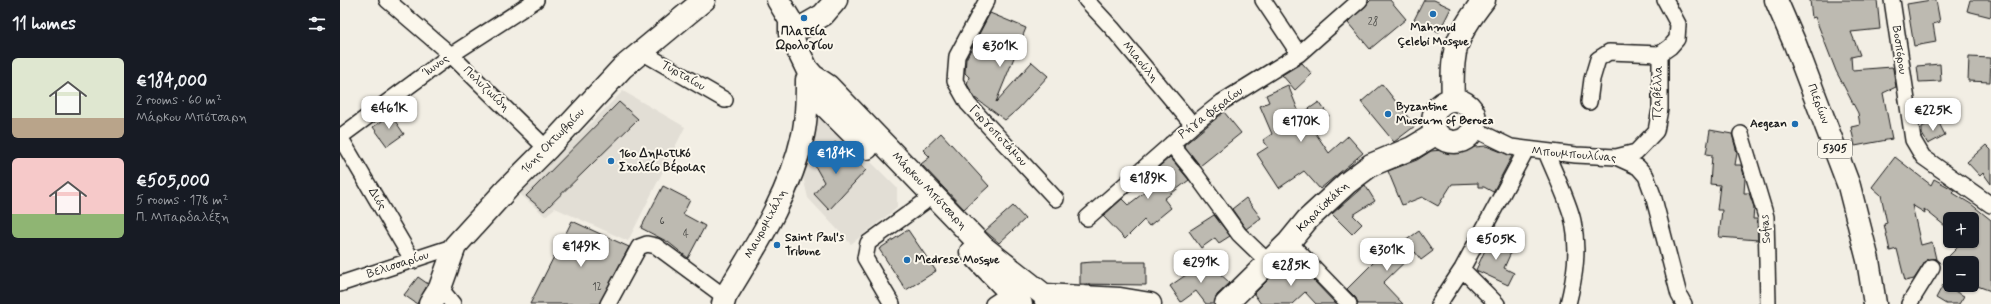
<!DOCTYPE html>
<meta charset="utf-8">
<style>
body{margin:0;font-family:Mynerve,sans-serif;background:#242831;color:#f1f3f6;height:100vh;display:flex;flex-direction:column;font-size:15px;white-space:nowrap}
*{box-sizing:border-box;margin:0}
p{font-size:13px;color:#9ea1a6}
.icon{flex:none;width:22px;height:22px;fill:none;stroke:currentColor;stroke-width:2;stroke-linecap:round;stroke-linejoin:round}
.map{position:relative;flex:1;overflow:hidden}
.sheet{display:flex;flex-direction:column;background:#171b24;width:340px}
.sheet>*{flex:none}
.buttons{position:absolute;left:1603px;top:212px;display:grid;gap:8px}
.buttons a{display:grid;place-items:center;width:36px;height:36px;border-radius:6px;background:#171b24;box-shadow:0 1px 3px #0004;font-size:20px}
.price{position:absolute;translate:-50% -34px;padding:0 9px;border-radius:8px;background:#fff;color:#222;font-size:13px;line-height:26px;filter:drop-shadow(0 1px 2px #0008)}
.price::after{content:'';position:absolute;left:50%;top:24px;width:12px;height:9px;margin-left:-6px;background:inherit;clip-path:polygon(0 0,100% 0,50% 100%)}
.price.current{background:#1f6fb2;color:#fff}
ul{padding:0;list-style:none}
li{display:flex;align-items:center;gap:12px;height:100px;padding:0 12px}
li span{display:grid;place-items:center;flex:none;width:112px;height:80px;border-radius:6px;color:#555}
li>.icon{margin-inline-start:auto}
span .icon{width:48px;height:48px;fill:#fffc;stroke-width:1}
li b{font-size:17px}
h2{display:flex;justify-content:space-between;align-items:center;height:48px;padding:0 12px;font-size:17px}
main{display:flex;flex:1;min-height:0}
.map>svg:first-child{display:block}
.built{fill:#e2ded5}
.building{fill:#bdbab1;stroke:#1c1c1c}
.lines{fill:none;stroke-linecap:round;stroke-linejoin:round}
.street-casing{stroke:#1c1c1c;stroke-width:18}
.secondary-casing{stroke:#1c1c1c;stroke-width:25}
.primary-casing{stroke:#1c1c1c;stroke-width:25}
.street{stroke:#fbf7ec;stroke-width:15}
.secondary{stroke:#fbf7ec;stroke-width:22}
.primary{stroke:#fbf7ec;stroke-width:22}
.poi-dot{fill:#1f6fb2;stroke:#fbf7ec;stroke-width:1.5}
.labels{text-anchor:middle;dominant-baseline:central;stroke-width:4;stroke-linejoin:round;paint-order:stroke}
.number-label{font-size:10px;fill:#444441}
.shield{fill:#fbf7ec;stroke:#5f5e5a;stroke-width:1}
.shield-label{font-size:11px;font-weight:bold;fill:#1c1c1c}
.poi-label{font-size:12px;font-weight:bold;fill:#1c1c1c;stroke:#fbf7ec;text-anchor:start}
.street-label{font-size:12px;fill:#1c1c1c;stroke:#fbf7ec}
</style>
<main>
<section class="sheet">
<h2>11 homes<svg class="icon" aria-label="filters" viewBox="0 0 24 24"><path d="M4 7h16M4 17h16"/><circle cx="9" cy="7" r="2"/><circle cx="15" cy="17" r="2"/></svg></h2>
<ul>
<li><span style="background:linear-gradient(#dfe7d0 75%,#b9a48a 0)"><svg class="icon" aria-label="home" viewBox="0 0 24 24"><path d="M3 11l9-7 9 7M6 9v11h12V9"/></svg></span><div><b>€184,000</b><p>2 rooms · 60 m²</p><p>Μάρκου Μπότσαρη</p></div></li>
<li><span style="background:linear-gradient(#f6c9c9 70%,#8fb573 0)"><svg class="icon" aria-label="home" viewBox="0 0 24 24"><path d="M3 11l9-7 9 7M6 9v11h12V9"/></svg></span><div><b>€505,000</b><p>5 rooms · 178 m²</p><p>Π. Μπαρδαλέξη</p></div></li>
</ul>
</section>
<div class="map">
<svg width="1651" height="304" viewBox="0 0 1651 304">
<rect width="100%" height="100%" fill="#f2eee4"/>
<filter id="ink" filterUnits="userSpaceOnUse"><feTurbulence type="fractalNoise" baseFrequency=".025" numOctaves="2"/><feDisplacementMap in="SourceGraphic" scale="8" xChannelSelector="R" yChannelSelector="G"/><feConvolveMatrix kernelMatrix="1 2 1 2 8 2 1 2 1" color-interpolation-filters="sRGB"/></filter>
<g filter="url(#ink)">
<!-- built -->
<path class="built" d="M283,91L345,127L288,241L215,208L205,216L180,194Z
M484,115L557,188V208L511,244L468,198L461,168L472,123Z"/>
<!-- building -->
<path class="building" d="M1031,0H1050L1066,19L1030,49L1008,23Z
M1084,0H1094L1111,8L1099,32L1074,20Z
M1470,0H1537L1540,29L1511,32L1520,55L1511,57L1512,70L1552,67L1553,69L1556,87L1543,93L1552,139L1515,146L1511,127L1520,125L1518,113L1496,71L1475,17L1472,18Z
M1591,0H1596L1600,22L1593,24L1596,42L1574,46L1567,4Z
M1630,0H1651V17L1627,11Z
M650,13L686,28L656,102L692,62L708,76L678,109L665,120L635,98L627,84L629,77L625,73L626,59Z
M1629,57L1651,58L1650,82L1628,81Z
M962,63L972,74L955,90L942,75Z
M1600,64L1601,81L1579,82L1577,66Z
M1042,84L1075,126L1054,142L1021,102Z
M948,85L960,115L979,102L989,116L972,128L989,153L1008,136L1023,153L980,189L964,171L939,188L917,154L928,147L923,140L932,134L920,106L929,102L926,95Z
M279,102L298,119L204,211L186,196Z
M884,112L901,133L860,166L844,145Z
M51,115L64,134L47,146L33,127Z
M1597,119L1605,135L1588,144L1582,134V127Z
M1370,130L1392,134L1397,153L1395,165H1401L1405,178L1404,193H1409L1414,207L1413,219H1417L1418,240L1379,237L1382,210H1377L1380,185L1370,184L1372,155L1366,154Z
M601,133L649,186L624,209L581,164L590,157L583,150Z
M495,142L526,170L489,210L474,194L484,182L474,164Z
M1646,145L1651,150V184L1643,173L1640,176L1627,162Z
M1146,146L1172,156L1153,192L1144,187H1138V183L1112,184L1098,206L1082,197L1062,205L1048,171L1077,160L1091,151Z
M830,157L849,180L824,199L831,208L809,226L804,220L785,239L763,216L782,199L788,205L810,188L804,180Z
M1555,157L1591,185L1594,179L1614,190L1613,193L1631,204L1651,220V291L1632,284V263H1602L1624,241H1632V219H1610V230L1584,209L1585,213L1572,205L1581,245L1592,242L1596,259H1587L1574,279L1565,281L1557,249L1550,251L1544,224L1547,223L1541,195L1532,187Z
M1025,185L1035,201L1013,215L1022,224L1012,234L992,214Z
M323,186L350,200L343,214L365,226L348,258L328,242L301,228Z
M906,198L921,218L906,229L892,209Z
M673,206L685,219L659,243L645,231Z
M874,215L890,236L879,243L875,238L861,248L849,231Z
M232,221L289,247L259,304H190Z
M568,230L596,271L566,290L539,249Z
M1079,231L1093,251L1081,260L1075,252L1043,283L1063,304H1018L1016,298L1007,289L1054,242L1058,246Z
M1151,237L1173,248L1164,268L1174,273L1168,285L1136,270Z
M951,257L996,304H976L965,292L952,304H921L914,294Z
M866,261L890,283L877,295L874,304H866L856,291L841,302L830,286Z
M753,262H806V285L740,284V263Z
M78,277L88,284L77,304L64,295Z
M1603,285L1624,296L1619,304H1606L1596,298Z"/>
<g class="lines">
<!-- street casing -->
<g class="street-casing">
<path id="street" d="M47,0L111,55L207,149
M647,0L617,56L615,81L628,104L716,199
M746,0L772,28L853,125
M923,0L959,54
M1552,0L1573,140L1583,157L1651,205
M300,51L385,100
M1249,102L1252,79L1258,59L1269,52L1320,54L1330,47L1337,39L1338,24L1325,0
M1134,129L1171,147L1236,155L1276,157L1298,167L1306,176L1313,195L1339,295L1344,304
M1401,134L1426,217L1428,304
M0,137L111,55L196,0
M0,137L73,261
M831,144L854,172L899,234L928,262
M1206,152C1214,172 1229,202 1233,221C1239,250 1235,276 1228,304
M1276,157L1296,152L1316,131L1320,109V54
M747,218L853,125L882,102L959,54L1020,0
M949,242L1009,304
M1122,269L1157,304
M0,284L115,246
M100,288L113,304
M268,304L299,247L307,244L316,246L385,297
M552,304L525,258L528,243L583,203
M653,304L670,293
M1099,304L1122,269L1186,150
M1569,304L1592,267"/>
</g>
<!-- secondary casing -->
<g class="secondary-casing">
<path id="secondary" d="M438,0L450,20V34L467,69L473,76L488,86L643,247L704,295L707,304
M450,34L483,15L496,0
M473,76L475,96L527,148
M1093 121a21 21 0 1 1 42 0a21 21 0 1 1-42 0Z
M1113,100C1111,52 1114,38 1144,0
M631,252L681,304
M704,295L780,299L810,304
M90,304L100,288L115,246L167,189L207,149L282,68L364,0
M383,304L385,297C416,246 450,194 463,135C467,117 467,98 467,80
M886,304L949,242L967,220L1007,183L1031,165L1072,148L1097,133"/>
</g>
<!-- primary casing -->
<g class="primary-casing">
<path id="primary" d="M1436,0L1455,44L1509,186L1528,260L1535,304"/>
</g>
<!-- street -->
<use href="#street" class="street"/>
<!-- secondary -->
<use href="#secondary" class="secondary"/>
<!-- primary -->
<use href="#primary" class="primary"/>
</g>
</g>
<!-- markers -->
<g class="poi-dot">
<circle cx="1093" cy="14" r="4"/>
<circle cx="464" cy="18" r="4"/>
<circle cx="1048" cy="114" r="4"/>
<circle cx="1455" cy="124" r="4"/>
<circle cx="271" cy="161" r="4"/>
<circle cx="437" cy="245" r="4"/>
<circle cx="567" cy="260" r="4"/>
</g>
<g class="labels">
<!-- number labels -->
<g class="number-label">
<text x="1033" y="22">28</text>
<text x="322" y="221">6</text>
<text x="346" y="234">4</text>
<text x="257" y="287">12</text>
</g>
<!-- shield labels -->
<rect class="shield" x="1478" y="140" width="34" height="18" rx="3"/>
<g class="shield-label">
<text x="1495" y="149">5305</text>
</g>
<!-- poi labels -->
<g class="poi-label">
<text x="1093" y="28" text-anchor="middle">Mahmud<tspan x="1093" dy="14">Çelebi Mosque</tspan></text>
<text x="464" y="32" text-anchor="middle">Πλατεία<tspan x="464" dy="14">Ωρολογίου</tspan></text>
<text x="1056" y="107">Byzantine<tspan x="1056" dy="14">Museum of Beroea</tspan></text>
<text x="1447" y="124" text-anchor="end">Aegean</text>
<text x="279" y="154">16ο Δημοτικό<tspan x="279" dy="14">Σχολείο Βέροιας</tspan></text>
<text x="445" y="238">Saint Paul's<tspan x="445" dy="14">Tribune</tspan></text>
<text x="575" y="260">Medrese Mosque</text>
</g>
<!-- street labels -->
<g class="street-label">
<text transform="translate(1559 50) rotate(82)">Βοσπόρου</text>
<text transform="translate(800 62) rotate(50)">Μιαούλη</text>
<text transform="translate(96 66) rotate(-36)">Ίωνος</text>
<text transform="translate(343 76) rotate(30)">Τυρταίου</text>
<text transform="translate(146 89) rotate(44)">Πολυζωίδη</text>
<text transform="translate(1318 93) rotate(-88)">Τζαβέλλα</text>
<text transform="translate(1478 104) rotate(69)">Πιερίων</text>
<text transform="translate(871 113) rotate(-37)">Ρήγα Φεραίου</text>
<text transform="translate(658 136) rotate(47)">Γοργοποτάμου</text>
<text transform="translate(213 141) rotate(-46)">16ης Οκτωβρίου</text>
<text transform="translate(1234 155) rotate(5)">Μπουμπουλίνας</text>
<text transform="translate(589 191) rotate(46)">Μάρκου Μπότσαρη</text>
<text transform="translate(37 199) rotate(59)">Διός</text>
<text transform="translate(983 207) rotate(-44)">Καραϊσκάκη</text>
<text transform="translate(426 224) rotate(-62)">Μαυρομιχάλη</text>
<text transform="translate(1426 229) rotate(-95)">Sofias</text>
<text transform="translate(58 265) rotate(-18)">Βελισσαρίου</text>
</g>
</g>
</svg>
<div class="buttons">
<a>+</a>
<a>−</a>
</div>
<b class="price" style="left:660px;top:68px">€301K</b>
<b class="price" style="left:49px;top:130px">€461K</b>
<b class="price" style="left:1593px;top:132px">€225K</b>
<b class="price" style="left:961px;top:143px">€170K</b>
<b class="price current" style="left:496px;top:175px">€184K</b>
<b class="price" style="left:808px;top:200px">€189K</b>
<b class="price" style="left:1156px;top:261px">€505K</b>
<b class="price" style="left:241px;top:268px">€149K</b>
<b class="price" style="left:1047px;top:272px">€301K</b>
<b class="price" style="left:861px;top:284px">€291K</b>
<b class="price" style="left:951px;top:287px">€285K</b>
</div>
</main>
